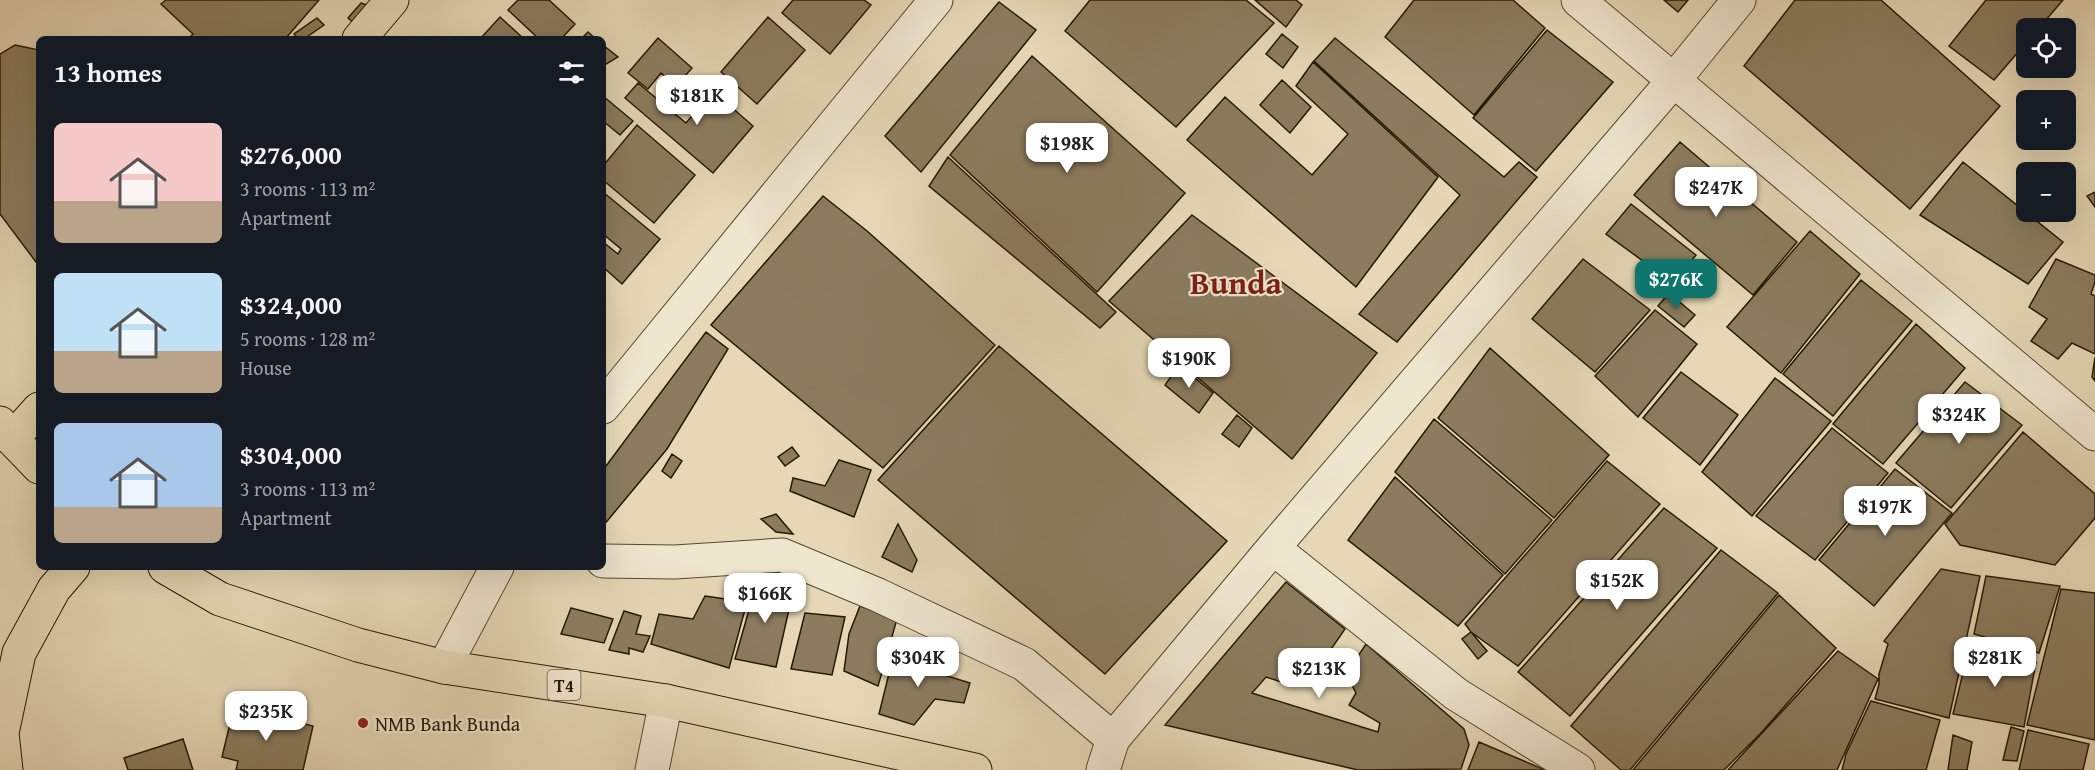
<!DOCTYPE html>
<meta charset="utf-8">
<style>
body{margin:0;font-family:"Gentium Book Plus",serif;background:#242831;color:#f1f3f6;height:100vh;display:flex;flex-direction:column;font-size:22px;white-space:nowrap}
*{box-sizing:border-box;margin:0}
p{font-size:20px;color:#9ea1a6}
.icon{flex:none;width:33px;height:33px;fill:none;stroke:currentColor;stroke-width:2;stroke-linecap:round;stroke-linejoin:round}
.map{position:relative;flex:1;overflow:hidden}
.side{position:absolute;left:36px;top:36px;width:570px;height:534px;display:flex;flex-direction:column;background:#171b24;border-radius:9px;box-shadow:0 6px 24px #0002}
.side>*{flex:none}
.tools{position:absolute;left:2016px;top:18px;display:grid;gap:12px}
.tools a{display:grid;place-items:center;width:60px;height:60px;border-radius:9px;background:#171b24;box-shadow:0 6px 24px #0002;font-size:30px}
.price{position:absolute;translate:-50% -51px;padding:0 14px;border-radius:12px;background:#fff;color:#222;font-size:20px;line-height:39px;filter:drop-shadow(0 2px 3px #0008)}
.price::after{content:'';position:absolute;left:50%;top:36px;width:18px;height:14px;margin-left:-9px;background:inherit;clip-path:polygon(0 0,100% 0,50% 100%)}
.price.active{background:#0f766e;color:#fff}
ul{padding:0;list-style:none}
li{display:flex;align-items:center;gap:18px;height:150px;padding:0 18px}
li span{display:grid;place-items:center;flex:none;width:168px;height:120px;border-radius:9px;color:#555}
li>.icon{margin-inline-start:auto}
span .icon{width:72px;height:72px;fill:#fffc;stroke-width:1}
li b{font-size:26px}
h2{display:flex;justify-content:space-between;align-items:center;height:72px;padding:0 18px;font-size:26px}
.map>svg:first-child{display:block}
.building{fill:#8b7c5f;stroke:#281800;stroke-width:1.5}
.lines{fill:none;stroke-linecap:round;stroke-linejoin:round}
.minor-casing{stroke:#58482e;stroke-width:35}
.major-casing{stroke:#281800;stroke-width:35}
.highway-casing{stroke:#281800;stroke-width:35}
.minor{stroke:#efe6d0;stroke-width:33}
.major{stroke:#e6d8b6;stroke-width:33}
.highway{stroke:#e6d8b6;stroke-width:33}
.poi-dot{fill:#8f2418;stroke:#efe6d0;stroke-width:2}
.labels{text-anchor:middle;dominant-baseline:central;stroke-width:4.5;stroke-linejoin:round;paint-order:stroke}
.shield{fill:#efe6d0;stroke:#64563e;stroke-width:1.5}
.shield-label{font-size:18px;font-weight:bold;fill:#281800}
.poi-label{font-size:20px;fill:#281800;stroke:#efe6d0;text-anchor:start}
.town-label{font-size:32px;font-weight:bold;fill:#7a1f14;stroke:#efe6d0}
</style>
<div class="map">
<svg width="2095" height="770" viewBox="0 0 2095 770">
<rect width="100%" height="100%" fill="#e6d8b6"/>
<filter id="stains"><feTurbulence type="fractalNoise" baseFrequency=".00333" numOctaves="4"/><feColorMatrix values="0 0 0 0 .2 0 0 0 0 .09 0 0 0 0 .02 0 0 0 .5 -.17"/></filter>
<radialGradient id="worn" r=".72"><stop offset=".6" stop-color="#630" stop-opacity="0"/><stop offset="1" stop-color="#630" stop-opacity=".3"/></radialGradient>
<!-- building -->
<path class="building" d="M166,0H319L285,39H188L193,34L161,4Z
M518,0H549L575,24L561,39H539L508,10Z
M793,0H864L871,5L830,54L782,13Z
M1090,0H1246L1274,23L1176,127L1065,31Z
M1255,0H1296L1302,5L1286,27Z
M1414,0H1513L1545,28L1474,115L1385,37Z
M1664,0H1688L1678,12Z
M1795,0H1881L2000,106L1910,209L1744,66Z
M1986,0H2063L2039,28H2026V43L1994,80L1949,46Z
M999,2L1036,30L921,172L885,136Z
M361,3L373,7L357,26L348,18Z
M500,17L524,39H480Z
M768,17L805,50L757,104L721,72Z
M317,18L324,25L304,39H298L294,34Z
M1547,30L1613,82L1536,171L1473,118Z
M588,32L596,39H581Z
M1282,34L1298,47L1283,68L1266,54Z
M658,38L692,68L676,86L661,73L648,89L628,73Z
M1335,38L1504,177L1519,162L1537,177L1397,342L1359,314L1460,195L1314,61Z
M15,45L39,50V266L0,214V54Z
M603,45L618,57L603,66Z
M1032,56L1185,193L1097,292L950,155Z
M1313,62L1438,177L1356,287L1187,140L1225,97L1312,175L1348,134L1296,86Z
M1282,80L1311,107L1290,133L1260,105Z
M638,83L686,123L713,91L753,126L713,173L625,98Z
M603,96L633,121L620,135L603,121Z
M637,125L695,175L654,223L603,180V166Z
M1680,142L1797,242L1753,295L1634,195Z
M948,157L1116,312L1100,328L929,186Z
M1963,162L2063,242L2028,284L1920,215Z
M603,192L660,239L622,284L603,267V242L618,254L621,249L603,234Z
M2095,192V207L2087,196Z
M823,196L867,231L995,345L883,468L711,325Z
M1631,204L1696,255L1673,283L1606,234Z
M1192,215L1377,353L1292,459L1109,301Z
M1810,231L1860,274L1781,373L1727,327Z
M1583,259L1650,310L1595,372L1532,319Z
M2056,259L2095,275V282L2091,294L2095,296V354L2072,343L2058,359L2031,341L2047,319L2029,307Z
M1861,280L1912,321L1833,416L1783,374Z
M1669,293L1695,315L1684,327L1658,306Z
M1655,310L1697,344L1638,417L1595,376Z
M1916,324L1965,368L1883,464L1833,424Z
M706,332L728,349L667,449L603,526V470Z
M999,346L1227,541L1105,674L878,480Z
M1490,348L1609,455L1554,518L1438,418Z
M2095,357V381L2092,377Z
M1179,365L1213,393L1199,413L1165,385Z
M1681,372L1738,415L1700,465L1643,418Z
M1775,378L1831,421L1752,516L1702,472Z
M1965,382L2022,425L1951,508L1896,463Z
M1237,415L1252,428L1239,447L1222,434Z
M1434,419L1552,520L1505,574L1395,472Z
M1832,428L1888,473L1815,560L1756,516Z
M2023,432L2095,494V518L2055,565L1960,545L1945,524Z
M792,447L799,456L785,466L778,457Z
M672,454L682,461L671,478L662,471Z
M839,460L871,470L854,517L790,491L793,478L825,486Z
M1607,461L1660,504L1518,666L1471,632L1465,624Z
M1895,469L1952,513L1874,606L1819,560Z
M1395,477L1503,575L1458,626L1348,540Z
M1664,508L1717,548L1570,716L1518,672Z
M776,514L793,534L776,532L761,519Z
M898,524L917,560L912,572L882,557Z
M1721,550L1778,593L1630,770H1621L1571,726Z
M1941,569L1980,576L1949,718L1875,699L1879,684V674L1888,644L1884,641Z
M1986,576L2060,586L2039,653L1974,634Z
M757,582L788,583L790,605L776,667L735,659Z
M1286,582L1345,629L1323,661L1307,658L1284,683L1266,677L1252,693L1378,732L1380,723L1349,705L1356,693L1346,674L1366,644L1464,729L1469,745L1461,769L1358,770L1165,725Z
M2061,589L2095,593V740L2027,725Z
M1779,595L1836,648L1760,734L1724,770H1633Z
M705,596L747,602L729,668L651,644L659,614L693,619Z
M860,606L897,619L878,686L844,671L849,634Z
M571,608L613,619L604,643L561,634Z
M624,611L641,616L636,634L650,636L643,652L629,648V654L609,650Z
M805,613L845,617L832,675L791,669Z
M1471,632L1487,651L1478,659L1462,639Z
M1969,648L2036,662L2024,727L1953,714Z
M1838,651L1878,679L1837,770H1728Z
M894,653L937,659L941,674L970,683L964,703L935,699L914,725L879,714Z
M1871,701L1940,720L1926,770H1842L1846,754Z
M234,707L313,726L303,770H236L238,761L222,757Z
M2011,727L2024,731L2017,761L2003,760Z
M2028,730L2089,744L2083,770H2019Z
M1953,735L1972,742L1967,770H1948Z
M183,739L193,770H128L124,758Z
M1479,742L1545,770H1468Z"/>
<g class="lines">
<!-- minor casing -->
<g class="minor-casing">
<path id="minor" d="M1578,0L2095,434
M603,407L936,0
M1273,548L1456,694L1578,770
M603,561L675,562L782,555L878,595L1024,664L1113,739
M444,667L497,567
M652,770L666,701
M1103,770L1113,739L1273,548L1674,80L1739,0"/>
</g>
<!-- major casing -->
<g class="major-casing">
<path id="major" d="M359,39L392,0
M12,439L39,409
M6,770L2,733L19,653L54,589L73,567"/>
</g>
<!-- highway casing -->
<g class="highway-casing">
<path id="highway" d="M0,423L12,439L39,467
M165,567L220,599L358,645L444,667L666,701L975,770"/>
</g>
<!-- minor -->
<use href="#minor" class="minor"/>
<!-- major -->
<use href="#major" class="major"/>
<!-- highway -->
<use href="#highway" class="highway"/>
</g>
<!-- markers -->
<circle class="poi-dot" cx="363" cy="723" r="6"/>
<g class="labels">
<!-- shield labels -->
<rect class="shield" x="547.5" y="670" width="33" height="30" rx="4.5"/>
<g class="shield-label">
<text x="564" y="685">T4</text>
</g>
<!-- poi labels -->
<g class="poi-label">
<text x="375" y="723">NMB Bank Bunda</text>
</g>
<!-- town labels -->
<g class="town-label">
<text x="1236" y="282">Bunda</text>
</g>
</g>
<rect width="100%" height="100%" filter="url(#stains)"/>
<rect width="100%" height="100%" fill="url(#worn)"/>
</svg>
<div class="tools">
<a><svg class="icon" aria-label="locate" viewBox="0 0 24 24"><circle cx="12" cy="12" r="6"/><path d="M12 2v4M12 18v4M2 12h4M18 12h4"/></svg></a>
<a>+</a>
<a>−</a>
</div>
<b class="price" style="left:697px;top:126px">$181K</b>
<b class="price" style="left:1067px;top:174px">$198K</b>
<b class="price" style="left:1716px;top:218px">$247K</b>
<b class="price active" style="left:1676px;top:310px">$276K</b>
<b class="price" style="left:1189px;top:389px">$190K</b>
<b class="price" style="left:1959px;top:445px">$324K</b>
<b class="price" style="left:1885px;top:537px">$197K</b>
<b class="price" style="left:1617px;top:611px">$152K</b>
<b class="price" style="left:765px;top:624px">$166K</b>
<b class="price" style="left:918px;top:688px">$304K</b>
<b class="price" style="left:1995px;top:688px">$281K</b>
<b class="price" style="left:1319px;top:699px">$213K</b>
<b class="price" style="left:266px;top:742px">$235K</b>
<section class="side">
<h2>13 homes<svg class="icon" aria-label="filters" viewBox="0 0 24 24"><path d="M4 7h16M4 17h16"/><circle cx="9" cy="7" r="2"/><circle cx="15" cy="17" r="2"/></svg></h2>
<ul>
<li><span style="background:linear-gradient(#f6c9c9 65%,#b9a48a 0)"><svg class="icon" aria-label="home" viewBox="0 0 24 24"><path d="M3 11l9-7 9 7M6 9v11h12V9"/></svg></span><div><b>$276,000</b><p>3 rooms · 113 m²</p><p>Apartment</p></div></li>
<li><span style="background:linear-gradient(#bfe0f5 65%,#b9a48a 0)"><svg class="icon" aria-label="home" viewBox="0 0 24 24"><path d="M3 11l9-7 9 7M6 9v11h12V9"/></svg></span><div><b>$324,000</b><p>5 rooms · 128 m²</p><p>House</p></div></li>
<li><span style="background:linear-gradient(#a9c7e8 70%,#b9a48a 0)"><svg class="icon" aria-label="home" viewBox="0 0 24 24"><path d="M3 11l9-7 9 7M6 9v11h12V9"/></svg></span><div><b>$304,000</b><p>3 rooms · 113 m²</p><p>Apartment</p></div></li>
</ul>
</section>
</div>
